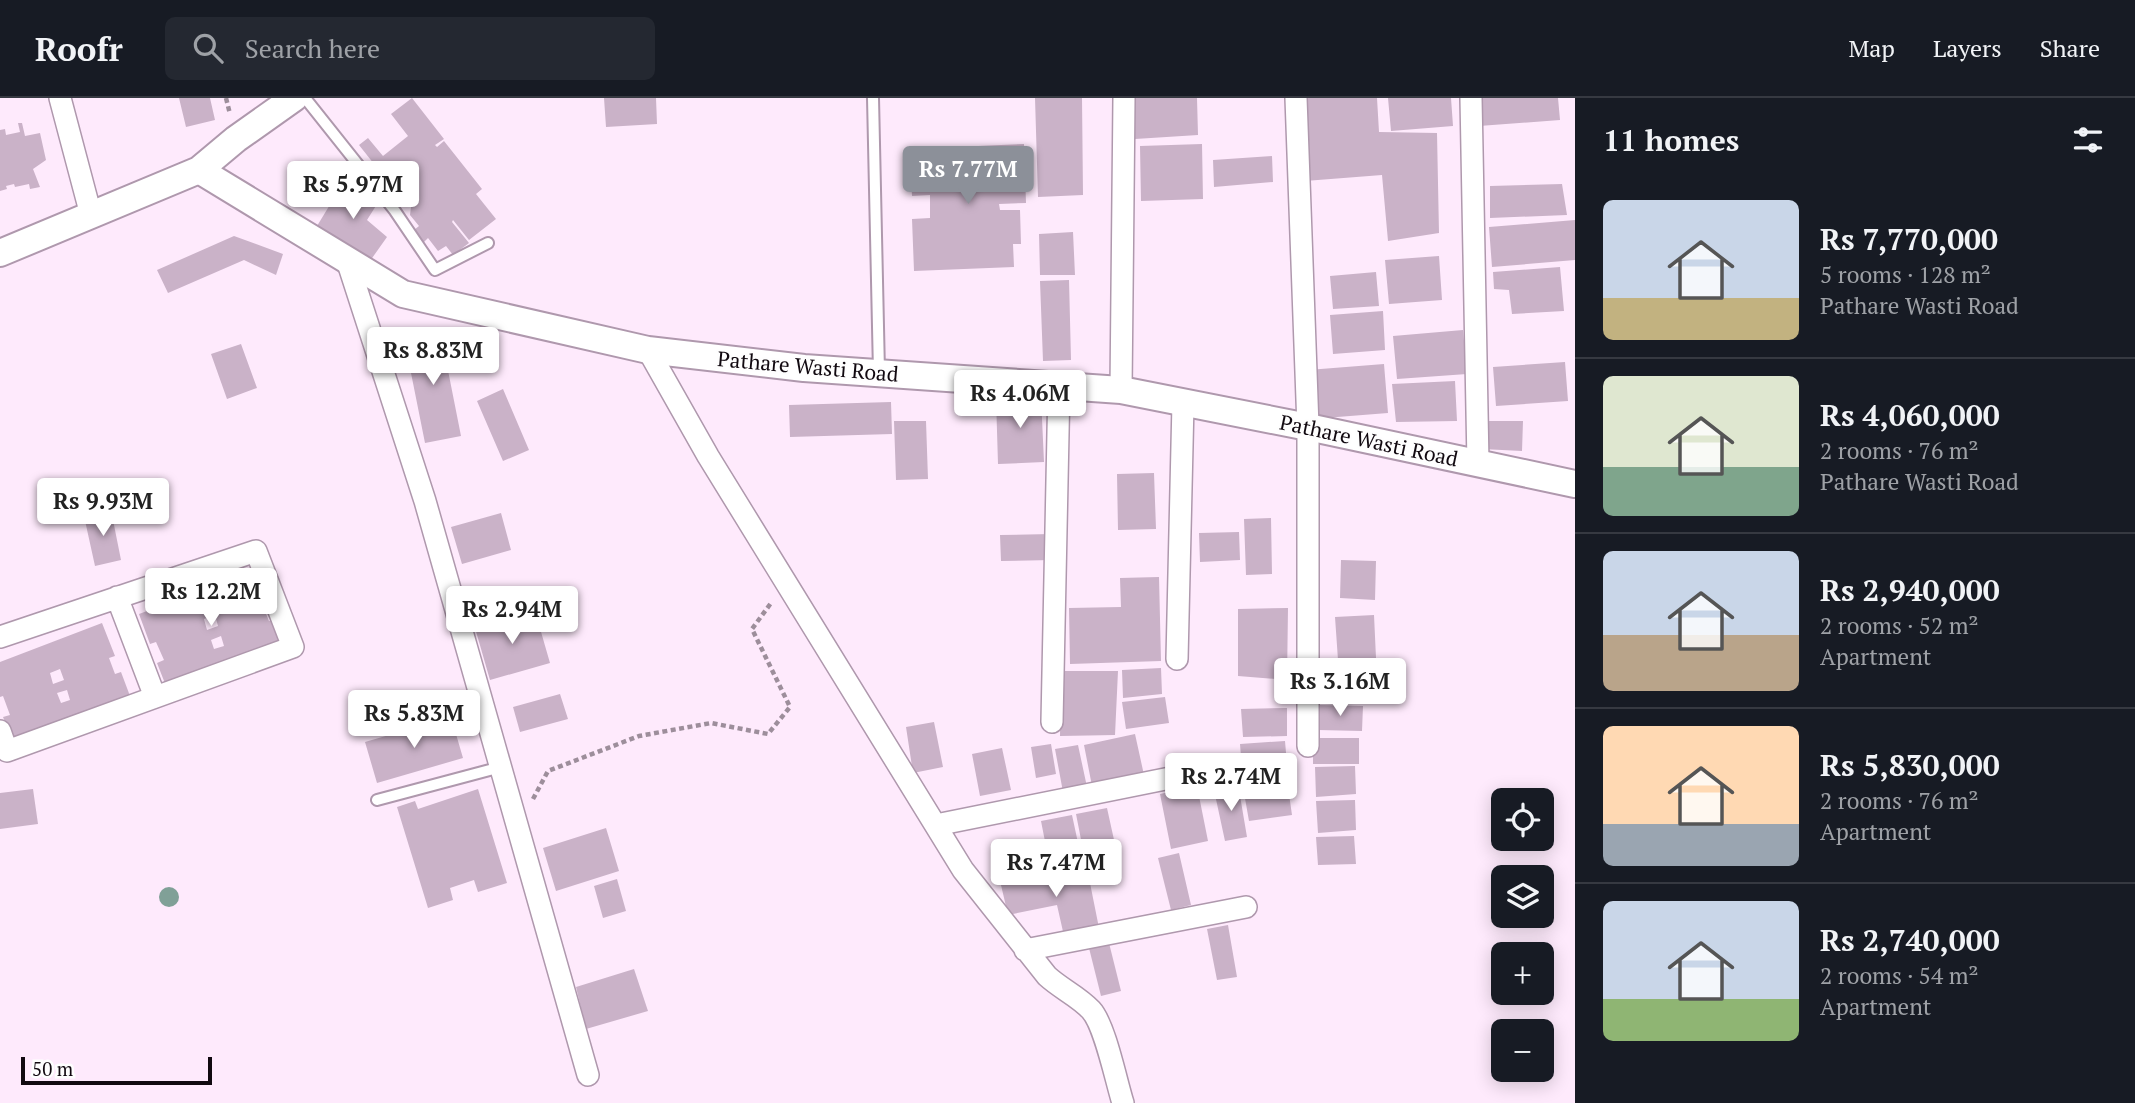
<!DOCTYPE html>
<meta charset="utf-8">
<style>
body{margin:0;font-family:"PT Serif",serif;background:#242831;color:#f1f3f6;height:100vh;display:flex;flex-direction:column;font-size:26px;white-space:nowrap}
*{box-sizing:border-box;margin:0}
p{font-size:23px;color:#9ea1a6}
.icon{flex:none;width:38px;height:38px;fill:none;stroke:currentColor;stroke-width:2;stroke-linecap:round;stroke-linejoin:round}
.map{position:relative;flex:1;overflow:hidden}
.sheet{display:flex;flex-direction:column;background:#171b24;width:560px}
.sheet>*{flex:none}
.buttons{position:absolute;left:1491px;top:690px;display:grid;gap:14px}
.buttons a{display:grid;place-items:center;width:63px;height:63px;border-radius:10px;background:#171b24;box-shadow:0 4px 18px #0003;font-size:35px}
.scale{position:absolute;left:21px;bottom:18px;width:191px;box-sizing:border-box;padding-left:7px;border:4px solid #110910;border-top:0;font-size:19px;line-height:24px;white-space:nowrap;color:#110910;-webkit-text-stroke:5px #fefefe;paint-order:stroke}
.price{position:absolute;translate:-50% -60px;padding:0 16px;border-radius:7px;background:#fff;color:#222;font-size:23px;line-height:46px;filter:drop-shadow(0 2px 4px #0008)}
.price::after{content:'';position:absolute;left:50%;top:42px;width:21px;height:16px;margin-left:-10px;background:inherit;clip-path:polygon(0 0,100% 0,50% 100%)}
.price.on{background:#8c9099;color:#fff}
ul{padding:0;list-style:none}
li{display:flex;align-items:center;gap:21px;height:175px;padding:0 28px}
li+li{border-top:2px solid #363941}
li span{display:grid;place-items:center;flex:none;width:196px;height:140px;border-radius:10px;color:#555}
li>.icon{margin-inline-start:auto}
span .icon{width:84px;height:84px;fill:#fffc;stroke-width:1}
li b{font-size:30px}
h2{display:flex;justify-content:space-between;align-items:center;height:84px;padding:0 28px;font-size:30px}
header{display:flex;align-items:center;gap:42px;box-sizing:border-box;height:98px;padding:0 35px;background:#171b24;border-bottom:2px solid #363941}
header strong{font-size:33px}
nav{display:flex;gap:38px;margin-inline-start:auto;font-size:24px}
.search{width:490px;height:63px;background:#242831;display:flex;align-items:center;gap:18px;box-sizing:border-box;padding:0 24px;border-radius:10px;color:#9ea1a6;font-size:26px}
main{display:flex;flex:1;min-height:0}
.map>svg:first-child{display:block}
.building{fill:#cab2c8;fill-rule:evenodd}
.lines{fill:none;stroke-linecap:round;stroke-linejoin:round}
.service-casing{stroke:#af98ad;stroke-width:14}
.minor-casing{stroke:#af98ad;stroke-width:24}
.tertiary-casing{stroke:#af98ad;stroke-width:30}
.path{stroke:#9d8e9b;stroke-width:4.5;stroke-dasharray:5 3.5;stroke-linecap:butt}
.service{stroke:#fff;stroke-width:10}
.minor{stroke:#fff;stroke-width:21}
.tertiary{stroke:#fff;stroke-width:26}
.tree{fill:#80a097}
.labels{text-anchor:middle;dominant-baseline:central;stroke-width:5;stroke-linejoin:round;paint-order:stroke}
.street-label{font-size:21px;fill:#110910;stroke:#fefefe}
</style>
<header>
<strong>Roofr</strong>
<div class="search"><svg class="icon" aria-label="search" viewBox="0 0 24 24"><circle cx="10" cy="10" r="6"/><path d="M15 15l6 6"/></svg>Search here</div>
<nav><a>Map</a><a>Layers</a><a>Share</a></nav>
</header>
<main>
<div class="map">
<svg width="1575" height="1005" viewBox="0 0 1575 1005">
<rect width="100%" height="100%" fill="#feeafc"/>
<!-- building -->
<path class="building" d="M179,0H210L215,22L186,29Z
M412,0L444,41L435,47L437,49L444,43L482,91L476,96L496,121L469,142L453,122L452,124L469,145L453,157L446,148L438,153L428,140L424,144L414,132L419,128L410,117L411,109L384,74L378,78L371,69L374,66L359,47L368,40L383,58L408,38L391,16Z
M604,0H656L657,26L606,29Z
M1035,0H1082L1083,97L1038,99Z
M1132,0H1197L1198,37L1135,41Z
M1298,0H1377L1379,34L1437,35L1439,135L1388,143L1382,77L1305,83Z
M1388,0H1451L1453,28L1391,33Z
M1477,0H1558L1560,22L1479,28Z
M18,25H22L25,38L40,35L46,62L33,71L40,89L30,91L29,86L15,89L14,86L6,88L7,91L0,93V32L5,31L6,37L20,34Z
M1024,46L1026,105L999,106L1000,112H1020L1021,146H1013L1014,169L914,173L912,121L930,120V97L912,98L910,51Z
M1202,46L1203,101L1141,103L1140,48Z
M1272,58L1273,84L1214,89L1213,62Z
M345,82L379,103L367,122L387,139L370,163L317,128Z
M1562,86L1567,117L1490,120V88Z
M1575,122V162L1492,169L1489,129Z
M1073,134L1075,177H1040L1039,136Z
M234,138L283,156L276,177L244,162L168,195L157,172Z
M1439,158L1442,202L1389,206L1385,162Z
M1560,169L1564,213L1512,216L1509,192L1494,191L1493,174Z
M1376,174L1379,208L1333,211L1330,178Z
M1069,182L1071,262L1043,263L1040,183Z
M1383,213L1385,252L1333,256L1330,217Z
M440,232L461,338L425,345L404,240Z
M1463,232L1467,276L1397,281L1393,238Z
M241,246L257,290L227,301L211,256Z
M1565,264L1568,303L1496,308L1493,269Z
M1384,266L1388,315L1312,321L1308,272Z
M1455,283L1457,323L1396,324L1392,286Z
M503,291L529,352L503,363L477,303Z
M1041,299L1044,364L998,366L996,300Z
M891,304L892,336L790,339L789,307Z
M894,323H926L928,381L896,382Z
M1481,323H1523L1522,353L1482,351Z
M1154,375L1156,431L1118,432L1117,376Z
M111,412L121,462L95,468L84,418Z
M501,415L511,452L462,466L451,429Z
M1271,420L1272,476L1246,477L1244,421Z
M1239,434L1240,462L1200,464L1199,435Z
M1051,436L1052,462L1001,463L1000,437Z
M1341,462L1376,463L1375,502L1340,500Z
M256,472L268,504L262,506L269,523L275,520L284,544L166,588L157,565L164,562L156,544L150,546L139,516ZM215,517L218,528L207,532L204,521ZM221,538L224,548L214,551L211,542Z
M1159,479L1161,563L1070,566L1069,510L1121,509L1120,480Z
M1288,510L1287,582L1238,578V511Z
M535,513L550,565L490,582L475,530Z
M1374,517L1376,560L1338,562L1335,519Z
M102,525L115,558L109,560L115,576L121,574L130,598L13,643L3,619L10,617L3,598L0,599V564ZM60,571L64,582L53,586L50,575ZM67,592L70,602L61,605L57,595Z
M1161,570L1162,596L1123,600L1122,572Z
M1324,571H1370V596H1323Z
M1061,573H1118L1115,637L1060,638Z
M560,596L568,621L520,634L513,609Z
M1165,599L1169,625L1126,631L1122,604Z
M1318,607L1363,608L1362,633L1318,632Z
M1287,610V638L1243,639L1241,611Z
M451,619L463,660L377,685L365,644Z
M934,624L943,669L913,675L906,629Z
M1135,636L1144,677L1092,688L1084,647Z
M1313,640H1359V666H1313Z
M1285,643L1288,678L1243,684L1240,646Z
M1051,646L1056,676L1036,680L1031,649Z
M1078,647L1087,689L1063,694L1055,651Z
M1002,650L1011,692L980,698L972,656Z
M1355,668L1356,696L1316,699L1315,669Z
M1287,682L1292,717L1249,723L1243,689Z
M1238,686L1247,739L1225,743L1214,692Z
M1197,688L1208,743L1171,751L1160,696Z
M33,691L38,726L0,731V695Z
M478,691L507,785L478,794L474,782L450,790L453,802L428,810L397,709L415,703L418,711Z
M1355,702L1356,732L1318,735L1316,703Z
M1107,710L1118,760L1086,767L1076,716Z
M1072,717L1083,768L1051,774L1041,723Z
M606,730L619,773L556,793L543,750Z
M1354,738L1356,766L1318,767L1316,739Z
M1179,755L1191,807L1171,812L1158,760Z
M1087,770L1099,830L1064,838L1057,807L1008,817L1001,787Z
M617,781L626,813L603,820L594,788Z
M1228,827L1237,879L1217,882L1207,831Z
M1109,845L1121,893L1101,898L1089,850Z
M634,871L648,913L586,931L576,889Z"/>
<g class="lines">
<!-- service casing -->
<g class="service-casing">
<path id="service" d="M305,0L395,113L435,172L488,145
M873,0L879,274
M377,702L501,669"/>
</g>
<!-- minor casing -->
<g class="minor-casing">
<path id="minor" d="M60,0L91,117
M1296,0L1308,329V648
M1471,0L1478,365
M347,162L425,403L588,977
M648,252L708,358L963,772L1047,878C1061,891 1078,898 1091,912C1105,927 1116,983 1123,1005
M1121,292L1124,0
M117,499L155,599
M0,539L256,453L293,549L7,653L0,633
M1177,561L1183,305
M1052,624L1059,287
M936,727L1235,667
M1025,852L1246,809"/>
</g>
<!-- tertiary casing -->
<g class="tertiary-casing">
<path id="tertiary" d="M199,72L403,196L648,252L804,270L1121,292L1308,329L1575,386
M0,155L199,72L236,41L294,0"/>
</g>
<!-- path -->
<path class="path" d="M226,0L230,16
M533,701L548,673L639,638L711,625L768,636L790,609L752,531L771,505"/>
<!-- service -->
<use href="#service" class="service"/>
<!-- minor -->
<use href="#minor" class="minor"/>
<!-- tertiary -->
<use href="#tertiary" class="tertiary"/>
</g>
<!-- trees -->
<circle class="tree" cx="169" cy="799" r="10"/>
<g class="labels">
<!-- street labels -->
<g class="street-label">
<text transform="translate(808 268) rotate(5)">Pathare Wasti Road</text>
<text transform="translate(1369 342) rotate(12)">Pathare Wasti Road</text>
</g>
</g>
</svg>
<div class="buttons">
<a><svg class="icon" aria-label="locate" viewBox="0 0 24 24"><circle cx="12" cy="12" r="6"/><path d="M12 2v4M12 18v4M2 12h4M18 12h4"/></svg></a>
<a><svg class="icon" aria-label="layers" viewBox="0 0 24 24"><path d="M12 4l9 5-9 5-9-5zM3 14l9 5 9-5"/></svg></a>
<a>+</a>
<a>−</a>
</div>
<div class="scale">50 m</div>
<b class="price on" style="left:968px;top:108px">Rs 7.77M</b>
<b class="price" style="left:353px;top:123px">Rs 5.97M</b>
<b class="price" style="left:433px;top:289px">Rs 8.83M</b>
<b class="price" style="left:1020px;top:332px">Rs 4.06M</b>
<b class="price" style="left:103px;top:440px">Rs 9.93M</b>
<b class="price" style="left:211px;top:530px">Rs 12.2M</b>
<b class="price" style="left:512px;top:548px">Rs 2.94M</b>
<b class="price" style="left:1340px;top:620px">Rs 3.16M</b>
<b class="price" style="left:414px;top:652px">Rs 5.83M</b>
<b class="price" style="left:1231px;top:715px">Rs 2.74M</b>
<b class="price" style="left:1056px;top:801px">Rs 7.47M</b>
</div>
<section class="sheet">
<h2>11 homes<svg class="icon" aria-label="filters" viewBox="0 0 24 24"><path d="M4 7h16M4 17h16"/><circle cx="9" cy="7" r="2"/><circle cx="15" cy="17" r="2"/></svg></h2>
<ul>
<li><span style="background:linear-gradient(#c9d6e8 70%,#c2b280 0)"><svg class="icon" aria-label="home" viewBox="0 0 24 24"><path d="M3 11l9-7 9 7M6 9v11h12V9"/></svg></span><div><b>Rs 7,770,000</b><p>5 rooms · 128 m²</p><p>Pathare Wasti Road</p></div></li>
<li><span style="background:linear-gradient(#dfe7d0 65%,#7fa58c 0)"><svg class="icon" aria-label="home" viewBox="0 0 24 24"><path d="M3 11l9-7 9 7M6 9v11h12V9"/></svg></span><div><b>Rs 4,060,000</b><p>2 rooms · 76 m²</p><p>Pathare Wasti Road</p></div></li>
<li><span style="background:linear-gradient(#c9d6e8 60%,#b9a48a 0)"><svg class="icon" aria-label="home" viewBox="0 0 24 24"><path d="M3 11l9-7 9 7M6 9v11h12V9"/></svg></span><div><b>Rs 2,940,000</b><p>2 rooms · 52 m²</p><p>Apartment</p></div></li>
<li><span style="background:linear-gradient(#ffd9b3 70%,#9aa5b1 0)"><svg class="icon" aria-label="home" viewBox="0 0 24 24"><path d="M3 11l9-7 9 7M6 9v11h12V9"/></svg></span><div><b>Rs 5,830,000</b><p>2 rooms · 76 m²</p><p>Apartment</p></div></li>
<li><span style="background:linear-gradient(#c9d6e8 70%,#8fb573 0)"><svg class="icon" aria-label="home" viewBox="0 0 24 24"><path d="M3 11l9-7 9 7M6 9v11h12V9"/></svg></span><div><b>Rs 2,740,000</b><p>2 rooms · 54 m²</p><p>Apartment</p></div></li>
</ul>
</section>
</main>
